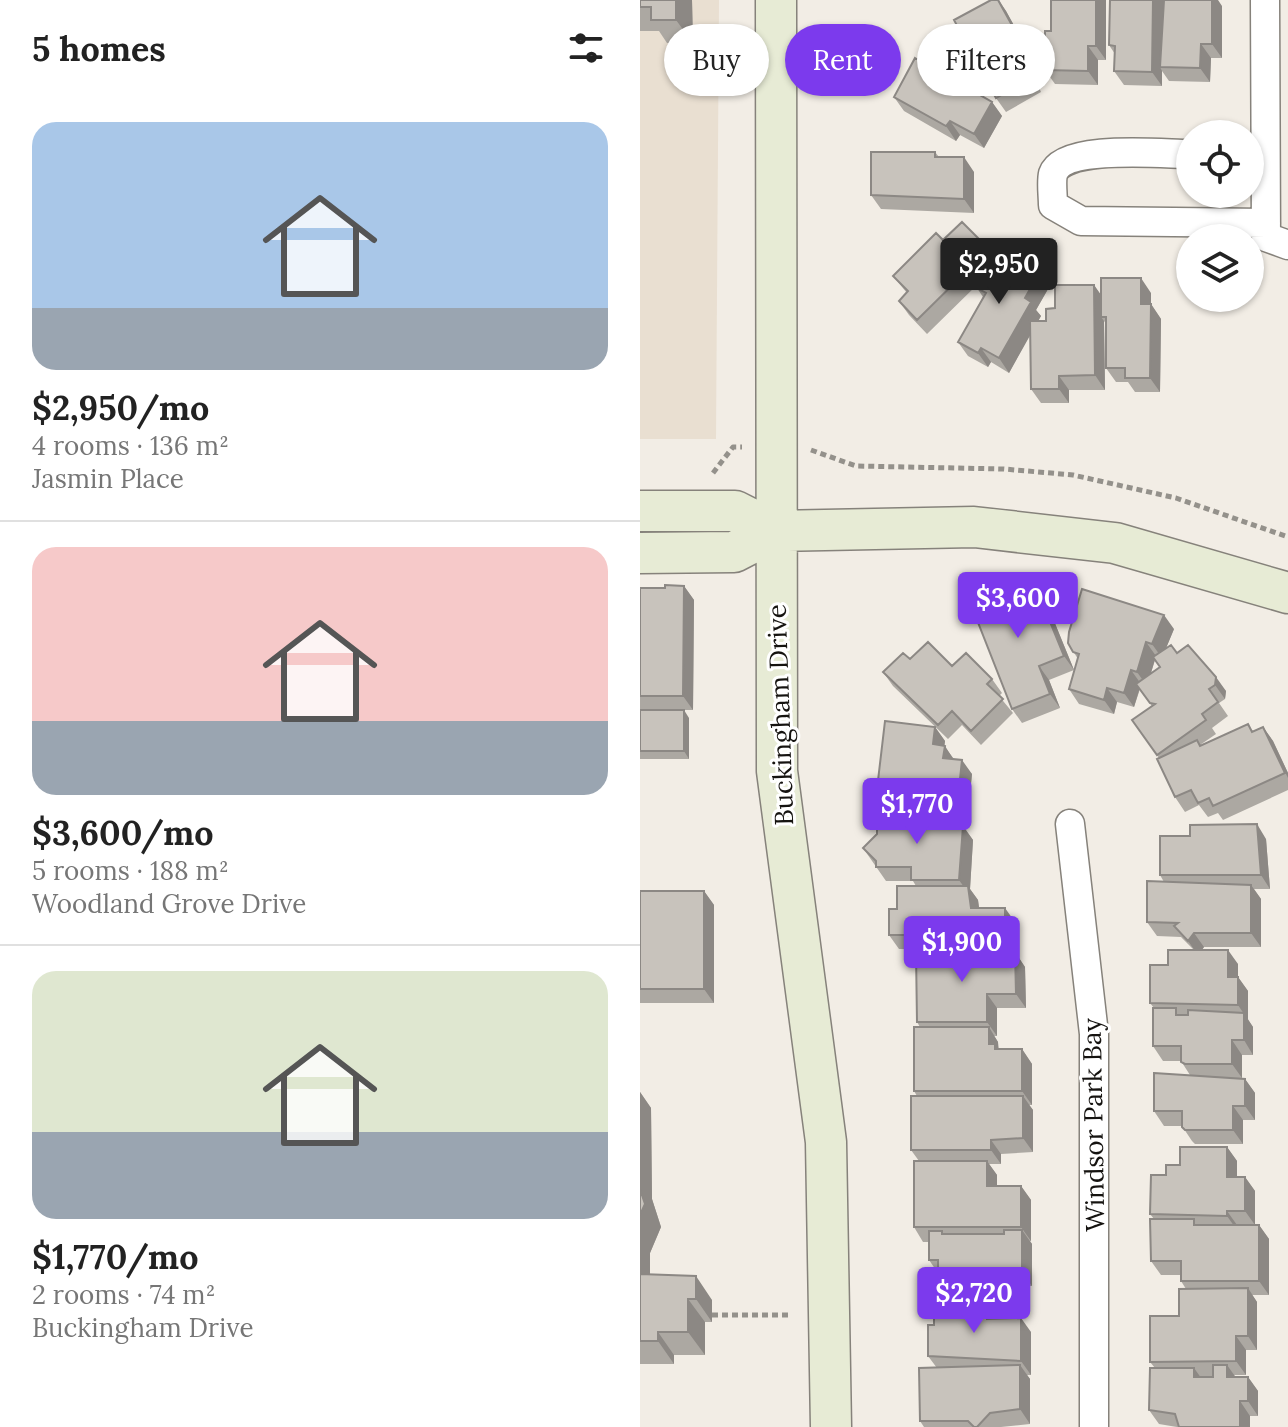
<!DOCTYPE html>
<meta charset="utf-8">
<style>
body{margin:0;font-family:Lora,serif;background:#f6f6f6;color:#222;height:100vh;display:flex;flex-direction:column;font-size:30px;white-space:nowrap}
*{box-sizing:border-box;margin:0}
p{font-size:26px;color:#767676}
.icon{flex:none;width:44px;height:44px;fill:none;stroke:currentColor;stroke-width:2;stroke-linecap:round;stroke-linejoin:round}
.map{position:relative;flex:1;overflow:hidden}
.side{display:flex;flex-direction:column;background:#fff;width:640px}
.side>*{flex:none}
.hud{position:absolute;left:24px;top:24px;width:504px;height:72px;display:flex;gap:16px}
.buttons{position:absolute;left:536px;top:120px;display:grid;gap:16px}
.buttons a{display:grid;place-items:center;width:88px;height:88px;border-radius:50%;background:#fff;box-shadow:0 2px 6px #0004;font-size:40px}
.price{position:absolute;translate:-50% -68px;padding:0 18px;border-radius:8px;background:#7c3aed;color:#fff;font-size:26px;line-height:52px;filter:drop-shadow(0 2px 4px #0008)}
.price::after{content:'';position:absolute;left:50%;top:48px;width:24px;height:18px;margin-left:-12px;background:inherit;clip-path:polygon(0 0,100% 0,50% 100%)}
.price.active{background:#222;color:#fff}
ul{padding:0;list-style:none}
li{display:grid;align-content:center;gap:16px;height:424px;padding:0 32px}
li+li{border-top:2px solid #e0e0e0}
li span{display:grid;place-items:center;height:248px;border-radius:24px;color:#555}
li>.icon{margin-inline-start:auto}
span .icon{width:144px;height:144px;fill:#fffc;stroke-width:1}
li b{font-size:34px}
h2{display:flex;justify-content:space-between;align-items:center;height:96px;padding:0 32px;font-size:34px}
.pill{padding:0 28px;border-radius:36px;background:#fff;box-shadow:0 2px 6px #0004;font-size:28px;line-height:72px}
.pill.active{background:#7c3aed;color:#fff}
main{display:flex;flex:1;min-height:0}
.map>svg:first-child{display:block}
.built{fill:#e9dfd1}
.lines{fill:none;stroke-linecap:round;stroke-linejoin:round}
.street-casing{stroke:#86827b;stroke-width:31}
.secondary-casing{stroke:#86827b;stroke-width:43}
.path{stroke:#94918b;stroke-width:5;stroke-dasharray:6 4;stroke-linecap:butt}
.street{stroke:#fff;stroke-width:28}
.secondary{stroke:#e7ebd5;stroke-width:40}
.wall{fill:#aca8a2;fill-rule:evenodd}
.shaded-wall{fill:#8c8884}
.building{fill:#c8c3bc;stroke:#8c8884;stroke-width:2}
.labels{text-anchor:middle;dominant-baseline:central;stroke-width:6;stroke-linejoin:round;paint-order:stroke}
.street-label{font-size:26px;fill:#151310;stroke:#fff}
</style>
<main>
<section class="side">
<h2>5 homes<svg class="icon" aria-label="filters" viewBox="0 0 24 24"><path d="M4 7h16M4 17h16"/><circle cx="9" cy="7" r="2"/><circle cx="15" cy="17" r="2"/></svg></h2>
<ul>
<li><span style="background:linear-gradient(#a9c7e8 75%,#9aa5b1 0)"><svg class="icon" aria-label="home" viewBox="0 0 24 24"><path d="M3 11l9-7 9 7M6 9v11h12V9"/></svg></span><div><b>$2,950/mo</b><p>4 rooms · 136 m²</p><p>Jasmin Place</p></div></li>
<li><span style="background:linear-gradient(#f6c9c9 70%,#9aa5b1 0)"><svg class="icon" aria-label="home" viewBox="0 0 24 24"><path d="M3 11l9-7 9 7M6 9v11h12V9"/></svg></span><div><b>$3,600/mo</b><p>5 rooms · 188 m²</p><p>Woodland Grove Drive</p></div></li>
<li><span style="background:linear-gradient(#dfe7d0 65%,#9aa5b1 0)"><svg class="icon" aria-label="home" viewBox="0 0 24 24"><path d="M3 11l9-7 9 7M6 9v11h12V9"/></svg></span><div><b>$1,770/mo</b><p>2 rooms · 74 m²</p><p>Buckingham Drive</p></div></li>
</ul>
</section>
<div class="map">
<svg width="648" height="1427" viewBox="0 0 648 1427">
<rect width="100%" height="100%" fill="#f2ede5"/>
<!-- built -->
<path class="built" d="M0,0H79L76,439H0Z"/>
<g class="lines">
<!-- street casing -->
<g class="street-casing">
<path id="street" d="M625,0L626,237L648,245
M550,154C522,154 423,144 413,174C411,182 413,196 413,205L441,221L626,223
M430,824L454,1034V1427"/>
</g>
<!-- secondary casing -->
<g class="secondary-casing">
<path id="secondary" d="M136,0L137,771L186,1142L191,1427
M0,511H95L135,531
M0,553L94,552L135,531L334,527L475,543L648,593"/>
</g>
<!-- path -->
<path class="path" d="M171,450L216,466L364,469L433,475L536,498L648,537
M73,473L93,447H102
M72,1315H152"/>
<!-- street -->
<use href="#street" class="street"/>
<!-- secondary -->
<use href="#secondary" class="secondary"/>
</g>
<!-- wall -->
<path class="wall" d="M0,0H52L53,43H27L19,31H0Z
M359,0L366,11L394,62L387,66L401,92L366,112L356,98Z
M466,0V60H458V85L415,84L405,70L411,31Z
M582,6V58H571L570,82L529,81L522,71V86L484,85L474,71L475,54L469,45Z
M254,97L352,102L362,116L344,148L320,135L316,141L264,111Z
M295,152L299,157L334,172V213L241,209L231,195Z
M303,240L349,249L354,257L398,275L408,289L396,310L401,316L398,321H406L415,308L454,285L461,296L511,293V304L521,319L520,392H495L488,382H476L466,368V324L464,321L465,390H429V403H401L391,389L390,334L369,373L351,362L348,367L328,356L318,342L343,297L337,288L340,282L287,334L269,315L259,301L267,293L253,276Z
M44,586L54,600L53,710H0V588H25Z
M361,593L403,594L434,670L409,680L420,708L382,723L372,709Z
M534,629L526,648L537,653L586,691L585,699L579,703L588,716L572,728L576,734L560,745L561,746L608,724L613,732L623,727L633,741L648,773V790L583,820L578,813L568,817L559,805L545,812L535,797L519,758L492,720L512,706L500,689L494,707L477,702L474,714L439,704L429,689L438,659L428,643ZM515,660L520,667L511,673Z
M270,659L312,666L352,679L362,693L359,696L373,713L341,745L322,725L308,739L253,686L243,672Z
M0,710L49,718V759H0Z
M295,727L305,741L304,746L314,759L332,774L328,812L247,803L237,789Z
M286,813L295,826H323L333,840L330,889L338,900L339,908L375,922V952L385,967L386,1008H357V1036H354L358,1042L359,1049H382L392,1064V1105H389L393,1110V1152L361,1154V1164H349L357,1175V1186H381L391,1200V1241H390L392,1244V1286H364V1294H357V1299H308L298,1285V1273L289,1260V1242H283L274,1227L279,1161L271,1150L277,1096L274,1091L280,1027L277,1022L282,953L279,949H259L249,935L257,909L276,886L273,881H246L223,848Z
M626,839L630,889H614L621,899V947H564L562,950L598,964V977L608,991V1020L613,1027V1055H602V1078L605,1079L615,1093V1120H603V1144H555L552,1141L542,1126H524L514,1111L550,1075L541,1061H523L513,1046L514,1008L510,1003L528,965L554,950L541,937L517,936L507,922L524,882L520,875Z
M0,891H64L74,905V1003H0Z
M0,1092L11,1108L12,1199L21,1227L10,1253V1274L72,1300V1322H65V1355H34V1364H0Z
M587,1147L597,1161V1177H605L615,1191V1225H619L629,1239V1295H612L617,1302V1350H606V1375H594L595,1377H608L618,1391V1416H610V1427H537L519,1424L509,1410L515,1368L510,1362L539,1316L546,1289L541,1281V1275H521L511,1261L514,1219L510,1214L526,1175L540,1165Z
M357,1319L391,1332V1375H387L390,1379V1424L361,1427H284L280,1421L297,1368L288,1356Z"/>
<!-- shaded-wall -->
<path class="shaded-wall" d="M36,0H52L53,43L36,20Z
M358,0L366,11L394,62L384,47Z
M456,0H466V60L456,46Z
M513,0H524L520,67L522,71V86L512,72Z
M572,0H578L582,6V58L572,44Z
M561,44L571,58L570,82L560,68Z
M448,46L458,60V85L448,71Z
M377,52L387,66L401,92L391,78Z
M352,102L362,116L344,148L334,134Z
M310,121L320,135L316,141L306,126Z
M324,157L334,172V213L324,199Z
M398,275L408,289L396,310L401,316L369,373L359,358L385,298Z
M501,278L511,293V319L501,304Z
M454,285L464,299L461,317L464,321L465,390L455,375Z
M511,304L521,319L520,392L510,378Z
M341,348L351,362L348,367L338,353Z
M419,376L429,390V403L419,389Z
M393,580L403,594L434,670L424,656Z
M44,586L54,600L53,710L43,696Z
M524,615L534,629L522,658L512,644Z
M506,642L516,656L507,686L497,672Z
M399,666L409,680L420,708L410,694Z
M491,670L501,684L494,707L484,693Z
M576,677L586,691L585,699L575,685Z
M467,688L477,702L474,714L464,700Z
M44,710L49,718V759L44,751Z
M295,727L305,741L303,759L293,744Z
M623,727L633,741L648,773V778Z
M305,746L314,760L303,758Z
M322,760L332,774L328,812L318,798Z
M286,813L296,827L286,826Z
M617,824L626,839L630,889L621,875Z
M323,826L333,840L330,889L338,900L341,922L331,908L329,894L319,880Z
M611,885L621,899V947L611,933Z
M64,891L74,905V1003L64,989Z
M365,908L375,922V962L365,947Z
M554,933L564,947L558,955L548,941Z
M588,950L598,964V991L588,977Z
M375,952L385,967L386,1008L376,994Z
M598,977L608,991V1020L598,1005Z
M347,994L357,1008V1036L347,1022Z
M604,1013L613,1027V1055L604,1040Z
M349,1027L358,1042V1049L365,1058L349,1044Z
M592,1040L602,1055V1078L592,1064Z
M382,1049L392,1064V1105L382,1091Z
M605,1079L615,1093V1120L605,1106Z
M0,1092L11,1108L12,1199L21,1227L10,1253V1297L0,1282Z
M383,1096L393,1110V1152L383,1138Z
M593,1106L603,1120V1144L593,1130Z
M351,1140L361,1154V1164L351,1150Z
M587,1147L597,1161V1191L587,1177Z
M347,1161L357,1175V1200L347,1186Z
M605,1177L615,1191V1225L605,1211Z
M381,1186L391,1200V1241L381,1227Z
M587,1211L597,1225V1230L587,1216Z
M619,1225L629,1239V1295L619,1281Z
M382,1230L392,1244V1286L382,1272Z
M354,1272L364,1286V1294L354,1280Z
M56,1276L72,1300V1322L56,1299Z
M347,1280L357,1294V1299L347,1285Z
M608,1288L617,1302V1350L608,1336Z
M48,1299L65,1322V1355L48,1332Z
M347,1304L357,1318L347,1319Z
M381,1318L391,1332V1375L381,1361Z
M18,1332L34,1355V1364L18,1341Z
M596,1336L606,1350V1375L596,1361Z
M380,1365L390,1379V1424L380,1409Z
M587,1365L597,1379L587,1377Z
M554,1368L564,1382L554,1377Z
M608,1377L618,1391V1416L608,1401Z
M600,1401L610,1416V1427H600Z"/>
<!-- building -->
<path class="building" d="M0,0H36V20H11V7H0Z
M351,0H358L384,47L377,52L391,78L356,98L314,20Z
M411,0H456V46H448V71L405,70V31H411Z
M470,0H513L512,72L474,71L475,46L469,45Z
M524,0H572V44H561L560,68L520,67Z
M275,58L352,102L334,134L310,121L306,126L254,97Z
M231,152H295V157H324V199L231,195Z
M322,222L349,249L277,320L259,301L268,291L253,276L296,233L303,240Z
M357,252L398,275L385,298L391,302L359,358L341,348L338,353L318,342L346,293L337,288Z
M461,278H501V304H511L510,378H485V368H466V317H461Z
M415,285H454L455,375L419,376V389H391L390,321H406V309L415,308Z
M393,580L424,656L399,666L410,694L372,709L330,602L359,590L360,593Z
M25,585L44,586L43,696H0V588H25Z
M442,589L524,615L512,644L506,642L497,672L491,670L484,693L467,688L464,700L429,689L439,654L433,652L428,643L429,632Z
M288,642L312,666L326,653L352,679L347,684L363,699L331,731L312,711L298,725L243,672L263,653L270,659Z
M531,645L537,653L548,645L576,677L575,685L569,689L578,702L562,714L566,720L517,755L492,720L515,704L510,703L496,684L520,667L513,657Z
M0,710H44V751H0Z
M245,721L295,727L293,744L305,746L303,758L322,760L318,798L237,789Z
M608,724L612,732L623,727L645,773L573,806L569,798L558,803L551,790L535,797L517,759L557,740L560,746Z
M237,813H286V826H323L319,880H271V867H236V861L223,848L237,834Z
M617,824L621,875H520V836H550V825Z
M507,881L611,885V933H554L548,941L534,926L538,923L507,922Z
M257,886H328L331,908H365V947H321V942H275V935H249V909H257Z
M0,891H64V989H0Z
M528,950H588V977H598V1005L510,1003V965H528Z
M375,952L376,994H347V1022H277L276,953Z
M513,1008H536V1015H548V1010L604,1013V1040H592V1064H545L541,1062V1046H513Z
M274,1027H349V1044H355V1049H382V1091H274Z
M514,1073L605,1079V1106H593V1130H545L542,1127V1111H514Z
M271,1096H383V1138L351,1140V1150H271Z
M540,1147H587V1177H605V1211H587V1216L510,1214L511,1175H526V1165H540Z
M274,1161H347V1186H381V1227H274Z
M0,1189L5,1204L0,1215Z
M510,1219H554V1225H619V1281H541V1261H511Z
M364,1230H382V1272H354V1280H347V1285H298V1260H289V1231H302V1234H364Z
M0,1274L56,1276V1299H48V1332H18V1341H0Z
M608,1288V1336H596V1361L510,1362V1316H539V1289Z
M333,1304H347V1319L381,1318V1361L288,1356V1325H294V1307L333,1308Z
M380,1365V1409L350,1413L337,1427H334L328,1421H280L279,1368Z
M573,1365H587V1377H608V1401H600V1427H539L535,1414L509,1410L510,1368H554V1377H573Z"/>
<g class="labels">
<!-- street labels -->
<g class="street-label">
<text transform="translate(140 715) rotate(-92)">Buckingham Drive</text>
<text transform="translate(453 1125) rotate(-91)">Windsor Park Bay</text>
</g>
</g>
</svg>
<div class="buttons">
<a><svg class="icon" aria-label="locate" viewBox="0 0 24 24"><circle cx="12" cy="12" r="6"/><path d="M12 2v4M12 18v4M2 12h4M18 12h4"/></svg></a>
<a><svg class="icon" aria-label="layers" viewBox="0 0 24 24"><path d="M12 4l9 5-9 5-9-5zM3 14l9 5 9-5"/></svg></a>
</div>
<b class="price active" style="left:359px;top:306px">$2,950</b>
<b class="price" style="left:378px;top:640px">$3,600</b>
<b class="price" style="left:277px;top:846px">$1,770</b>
<b class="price" style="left:322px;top:984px">$1,900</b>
<b class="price" style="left:334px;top:1335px">$2,720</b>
<div class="hud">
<a class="pill">Buy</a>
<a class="pill active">Rent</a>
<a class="pill">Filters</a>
</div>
</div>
</main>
